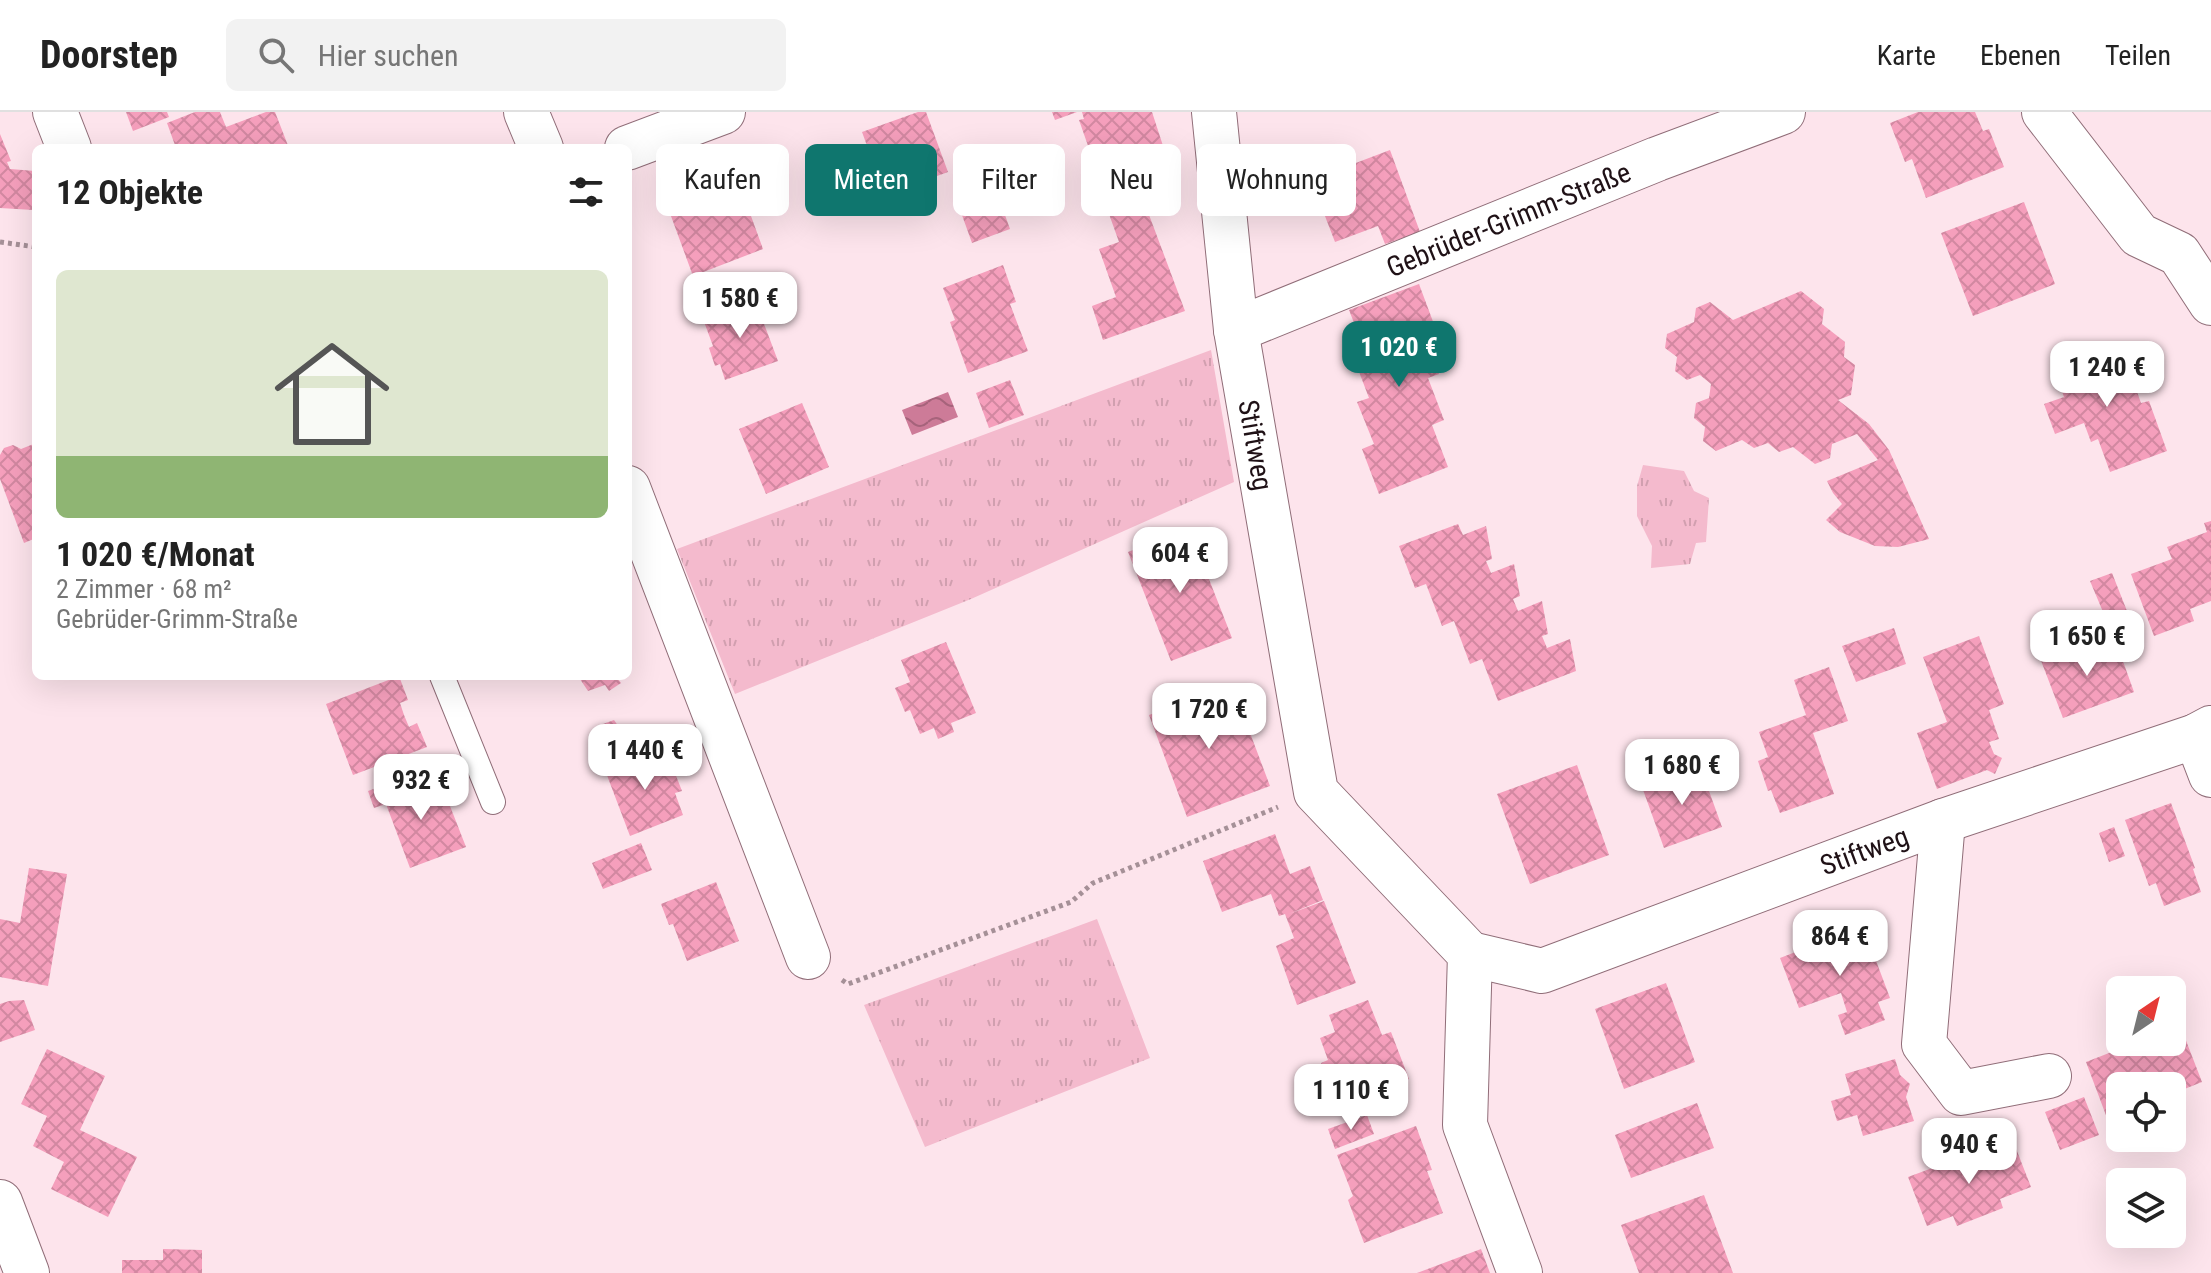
<!DOCTYPE html>
<html lang="de">
<meta charset="utf-8">
<style>
body{margin:0;font-family:"Roboto Condensed",sans-serif;background:#f2f2f2;color:#222;height:100vh;display:flex;flex-direction:column;font-size:30px;white-space:nowrap}
*{box-sizing:border-box;margin:0}
p{font-size:26px;color:#767676}
.icon{flex:none;width:44px;height:44px;fill:none;stroke:currentColor;stroke-width:2;stroke-linecap:round;stroke-linejoin:round}
.map{position:relative;flex:1;overflow:hidden}
.drawer{position:absolute;left:32px;top:32px;width:600px;height:536px;display:flex;flex-direction:column;background:#fff;border-radius:12px;box-shadow:0 8px 32px #0002}
.drawer>*{flex:none}
.hud{position:absolute;left:656px;top:32px;width:760px;height:72px;display:flex;gap:16px}
.needle{width:52px;rotate:35deg}
.buttons{position:absolute;left:2106px;top:864px;display:grid;gap:16px}
.buttons a{display:grid;place-items:center;width:80px;height:80px;border-radius:12px;background:#fff;box-shadow:0 8px 32px #0002;font-size:40px}
.price{position:absolute;translate:-50% -68px;padding:0 18px;border-radius:16px;background:#fff;color:#222;font-size:26px;line-height:52px;filter:drop-shadow(0 2px 4px #0008)}
.price::after{content:'';position:absolute;left:50%;top:48px;width:24px;height:18px;margin-left:-12px;background:inherit;clip-path:polygon(0 0,100% 0,50% 100%)}
.price.on{background:#0f766e;color:#fff}
ul{padding:0;list-style:none}
li{display:grid;align-content:center;gap:16px;height:424px;padding:0 24px}
li+li{border-top:2px solid #e0e0e0}
li span{display:grid;place-items:center;height:248px;border-radius:12px;color:#555}
li>.icon{margin-inline-start:auto}
span .icon{width:144px;height:144px;fill:#fffc;stroke-width:1}
li b{font-size:34px}
h2{display:flex;justify-content:space-between;align-items:center;height:96px;padding:0 24px;font-size:34px}
.chip{padding:0 28px;border-radius:12px;background:#fff;box-shadow:0 8px 32px #0002;font-size:28px;line-height:72px}
.chip.on{background:#0f766e;color:#fff}
header{display:flex;align-items:center;gap:48px;box-sizing:border-box;height:112px;padding:0 40px;background:#fff;border-bottom:2px solid #e0e0e0}
header strong{font-size:38px}
nav{display:flex;gap:44px;margin-inline-start:auto;font-size:28px}
.search{width:560px;height:72px;background:#f2f2f2;display:flex;align-items:center;gap:20px;box-sizing:border-box;padding:0 28px;border-radius:12px;color:#767676;font-size:30px}
.map>svg:first-child{display:block}
.grass{fill:url(#grass-tufts)}
.water{fill:url(#water-waves)}
.building{fill:url(#building-cross-hatch)}
.lines{fill:none;stroke-linecap:round;stroke-linejoin:round}
.service-casing{stroke:#906d78;stroke-width:26}
.minor-casing{stroke:#906d78;stroke-width:46}
.path{stroke:#a59097;stroke-width:5;stroke-dasharray:4 4;stroke-linecap:butt}
.service{stroke:#fff;stroke-width:24}
.minor{stroke:#fff;stroke-width:44}
.labels{text-anchor:middle;dominant-baseline:central;stroke-width:7;stroke-linejoin:round;paint-order:stroke}
.street-label{font-size:28px;fill:#1f1116;stroke:#fde4ec}
</style>
<header>
<strong>Doorstep</strong>
<div class="search"><svg class="icon" aria-label="search" viewBox="0 0 24 24"><circle cx="10" cy="10" r="6"/><path d="M15 15l6 6"/></svg>Hier suchen</div>
<nav><a>Karte</a><a>Ebenen</a><a>Teilen</a></nav>
</header>
<div class="map">
<svg width="2211" height="1161" viewBox="0 0 2211 1161">
<defs>
<pattern id="grass-tufts" width="24" height="20" patternUnits="userSpaceOnUse" patternTransform="scale(2)"><rect width="24" height="20" fill="#f4bacd"/><path d="M3 7l-1-3M5 7V3M7 7l1-3M15 17l-1-3M17 17v-4M19 17l1-3" fill="none" stroke="#d19faf"/></pattern>
<pattern id="water-waves" width="16" height="10" patternUnits="userSpaceOnUse" patternTransform="scale(2)"><rect width="16" height="10" fill="#cd7b98"/><path d="M0 5q4-4 8 0t8 0" fill="none" stroke="#a6637b"/></pattern>
<pattern id="building-cross-hatch" width="8" height="8" patternUnits="userSpaceOnUse" patternTransform="scale(2)"><rect width="8" height="8" fill="#f59fbc"/><path d="M0 0l8 8M0 8l8-8" fill="none" stroke="#d288a1"/></pattern>
</defs>
<rect width="100%" height="100%" fill="#fde4ec"/>
<!-- grass -->
<path class="grass" d="M1211,238L1234,370L971,487L735,582L677,437Z
M1643,353L1684,359L1694,379L1709,386L1706,430L1696,431L1690,452L1651,456L1652,434L1637,404V374Z
M1097,807L1150,946L925,1035L864,893Z"/>
<!-- water -->
<path class="water" d="M948,280L958,305L912,323L902,298Z"/>
<!-- building -->
<path class="building" d="M126,0H167L169,5L133,19Z
M195,0H220L226,15L266,0H275L289,36H176L167,11Z
M918,0H926L948,60L885,83L862,20Z
M1052,0H1077L1055,8Z
M1082,0H1152L1166,43L1103,66L1100,58L1086,63L1081,52L1093,48L1079,8L1084,7Z
M1918,0H1975L1983,19L1989,17L2004,55L1926,86L1912,47L1905,50L1890,11Z
M0,22L11,49L7,50L10,57L35,59L33,98L0,96Z
M1390,38L1420,120L1385,132L1378,114L1335,130L1311,68Z
M735,60L763,137L693,164L664,85Z
M1139,76L1185,199L1103,228L1092,194L1116,185L1099,137L1119,130L1104,88Z
M996,78L1010,117L972,131L958,92Z
M2024,90L2055,172L1973,204L1941,121Z
M1003,153L1016,190L1010,192L1028,239L968,261L950,210L955,208L943,176Z
M1419,172L1435,215L1424,220L1439,262L1428,266L1444,308L1432,313L1448,355L1379,382L1362,337L1374,332L1357,290L1369,286L1353,244L1365,239L1349,198Z
M1801,179L1824,197L1822,212L1845,230L1844,245L1855,253L1851,283L1838,288L1869,312L1889,338L1929,427L1898,435L1875,434L1840,420L1826,408L1842,392L1833,381L1827,369L1878,348L1857,322L1832,332L1830,346L1815,352L1793,335L1779,340L1768,331L1754,336L1742,328L1716,339L1703,329L1705,315L1694,306L1696,291L1709,286L1711,272L1700,263L1687,268L1675,259L1677,245L1665,236L1667,222L1694,210L1696,196L1710,190L1733,208Z
M755,188L778,249L725,268L720,252L715,254L709,236L713,234L703,207Z
M2120,234L2124,246L2128,245L2133,259L2130,260L2141,291L2149,289L2167,339L2110,360L2098,327L2091,330L2084,311L2055,322L2044,292L2064,285L2054,258L2085,247L2083,244L2097,239L2098,243Z
M1010,268L1024,303L989,316L976,281Z
M802,291L829,355L766,382L739,317Z
M36,331V426L24,431L0,367V343L4,336L13,333L21,337Z
M2211,409V489L2190,497L2194,509L2154,524L2131,462L2172,447L2167,435L2207,420L2204,411Z
M1458,412L1463,423L1486,414L1492,447L1486,449L1491,461L1514,452L1520,484L1513,487L1518,499L1542,489L1548,522L1542,524L1547,536L1570,527L1576,559L1498,589L1482,547L1470,552L1454,509L1442,514L1426,472L1415,476L1399,434Z
M1189,416L1232,526L1171,549L1128,440Z
M2112,461L2127,499L2106,507L2090,469Z
M1894,516L1906,552L1856,570L1842,534Z
M1979,524L2004,592L1989,598L1999,627L1989,630L1994,642L2002,646L1995,662L1987,658L1937,677L1917,621L1947,610L1923,545Z
M2115,527L2134,580L2063,606L2040,546L2065,537L2068,544Z
M946,530L976,601L951,611L954,620L938,627L934,616L920,622L910,598L905,600L895,576L910,570L901,548Z
M1829,555L1848,609L1813,621L1834,682L1780,701L1771,678L1768,679L1758,649L1768,645L1759,620L1806,603L1794,568Z
M399,564L408,588L400,591L404,603L409,615L417,611L427,635L353,663L326,592Z
M578,564H626L618,567L621,571L609,579L605,573L588,579Z
M1232,573L1270,674L1187,705L1149,603Z
M614,608L625,624L602,634L595,615Z
M658,637L666,659L673,656L682,679L675,681L683,703L630,724L605,658Z
M1577,653L1609,743L1530,772L1497,682Z
M1700,654L1722,715L1664,736L1642,675Z
M392,670L396,679L392,681L394,688L441,671L466,735L410,756L386,692L374,696L368,679Z
M2171,691L2195,756L2193,757L2201,780L2164,794L2156,771L2149,774L2125,708Z
M2114,715L2125,744L2109,750L2099,721Z
M1275,722L1290,762L1310,754L1323,788L1289,802L1324,789L1356,871L1297,893L1276,834L1294,826L1285,802L1279,804L1271,782L1222,800L1203,749Z
M641,731L652,758L603,777L592,751Z
M29,756L67,762L48,874L0,865V807L20,811Z
M716,770L739,829L687,849L673,812L669,813L661,792Z
M1863,814L1890,886L1878,890L1885,908L1845,923L1838,903L1847,900L1841,881L1799,896L1780,846Z
M1666,871L1695,950L1624,977L1595,897Z
M24,888L35,918L0,930V892L9,889Z
M1368,888L1382,923L1391,920L1409,967L1337,994L1321,951L1328,948L1320,926L1335,920L1329,903Z
M2175,900L2202,970L2172,982V974H2120V1001L2107,1006L2086,950L2137,930H2172V901Z
M47,937L105,964L80,1018L137,1045L108,1105L51,1077L64,1050L33,1034L47,1004L21,992Z
M1895,947L1900,963L1910,972L1906,985L1914,1009L1863,1024L1857,1003L1837,1009L1831,989L1851,983L1845,962Z
M2084,985L2099,1023L2060,1038L2045,1000Z
M1697,991L1714,1036L1631,1066L1615,1023Z
M1367,1003L1374,1022L1335,1037L1328,1017Z
M1416,1014L1432,1058L1427,1059L1443,1101L1364,1131L1348,1088L1353,1084L1337,1043Z
M2015,1034L2031,1075L2000,1087L2003,1096L1957,1114L1953,1104L1927,1114L1908,1065L1981,1038L1984,1046Z
M1704,1083L1733,1161H1639L1621,1113Z
M163,1137L202,1138V1161H122V1148H163Z
M1481,1137L1490,1161H1417Z"/>
<g class="lines">
<!-- service casing -->
<g class="service-casing">
<path id="service" d="M442,564L493,690"/>
</g>
<!-- minor casing -->
<g class="minor-casing">
<g id="minor">
<path d="M55,0L69,36"/>
<path d="M526,0L541,36"/>
<path id="s1" d="M1214,0L1236,218L1316,680L1470,842L1465,1013L1520,1161"/>
<path d="M2044,0L2139,123L2179,142L2211,191"/>
<path d="M627,36L723,0"/>
<path id="s2" d="M1236,218L1657,47L1783,0"/>
<path d="M628,376L808,845"/>
<path d="M2196,624L2211,663"/>
<path d="M1943,709L1924,932L1961,981L2049,964"/>
<path id="s3" d="M1470,842L1542,859L1943,709L2196,624L2211,616"/>
<path d="M0,1090L27,1161"/>
</g>
</g>
<!-- path -->
<path class="path" d="M0,130L36,135
M842,868L848,872L1071,790L1093,771L1278,695"/>
<!-- service -->
<use href="#service" class="service"/>
<!-- minor -->
<use href="#minor" class="minor"/>
</g>
<g class="labels">
<!-- street labels -->
<g class="street-label">
<text stroke="none"><textPath href="#s2" startOffset="294">Gebrüder-Grimm-Straße</textPath></text>
<text stroke="none"><textPath href="#s1" startOffset="336">Stiftweg</textPath></text>
<text stroke="none"><textPath href="#s3" startOffset="418">Stiftweg</textPath></text>
</g>
</g>
</svg>
<div class="buttons">
<a><svg class="needle" viewBox="-14 -14 28 28"><path d="M0-13l5 13h-10z" fill="#e53935"/><path d="M0 13l5-13h-10z" fill="#767676"/></svg></a>
<a><svg class="icon" aria-label="locate" viewBox="0 0 24 24"><circle cx="12" cy="12" r="6"/><path d="M12 2v4M12 18v4M2 12h4M18 12h4"/></svg></a>
<a><svg class="icon" aria-label="layers" viewBox="0 0 24 24"><path d="M12 4l9 5-9 5-9-5zM3 14l9 5 9-5"/></svg></a>
</div>
<b class="price" style="left:740px;top:228px">1 580 €</b>
<b class="price on" style="left:1399px;top:277px">1 020 €</b>
<b class="price" style="left:2107px;top:297px">1 240 €</b>
<b class="price" style="left:1180px;top:483px">604 €</b>
<b class="price" style="left:2087px;top:566px">1 650 €</b>
<b class="price" style="left:1209px;top:639px">1 720 €</b>
<b class="price" style="left:645px;top:680px">1 440 €</b>
<b class="price" style="left:1682px;top:695px">1 680 €</b>
<b class="price" style="left:421px;top:710px">932 €</b>
<b class="price" style="left:1840px;top:866px">864 €</b>
<b class="price" style="left:1351px;top:1020px">1 110 €</b>
<b class="price" style="left:1969px;top:1074px">940 €</b>
<div class="hud">
<a class="chip">Kaufen</a>
<a class="chip on">Mieten</a>
<a class="chip">Filter</a>
<a class="chip">Neu</a>
<a class="chip">Wohnung</a>
</div>
<section class="drawer">
<h2>12 Objekte<svg class="icon" aria-label="filters" viewBox="0 0 24 24"><path d="M4 7h16M4 17h16"/><circle cx="9" cy="7" r="2"/><circle cx="15" cy="17" r="2"/></svg></h2>
<ul>
<li><span style="background:linear-gradient(#dfe7d0 75%,#8fb573 0)"><svg class="icon" aria-label="home" viewBox="0 0 24 24"><path d="M3 11l9-7 9 7M6 9v11h12V9"/></svg></span><div><b>1 020 €/Monat</b><p>2 Zimmer · 68 m²</p><p>Gebrüder-Grimm-Straße</p></div></li>
</ul>
</section>
</div>
